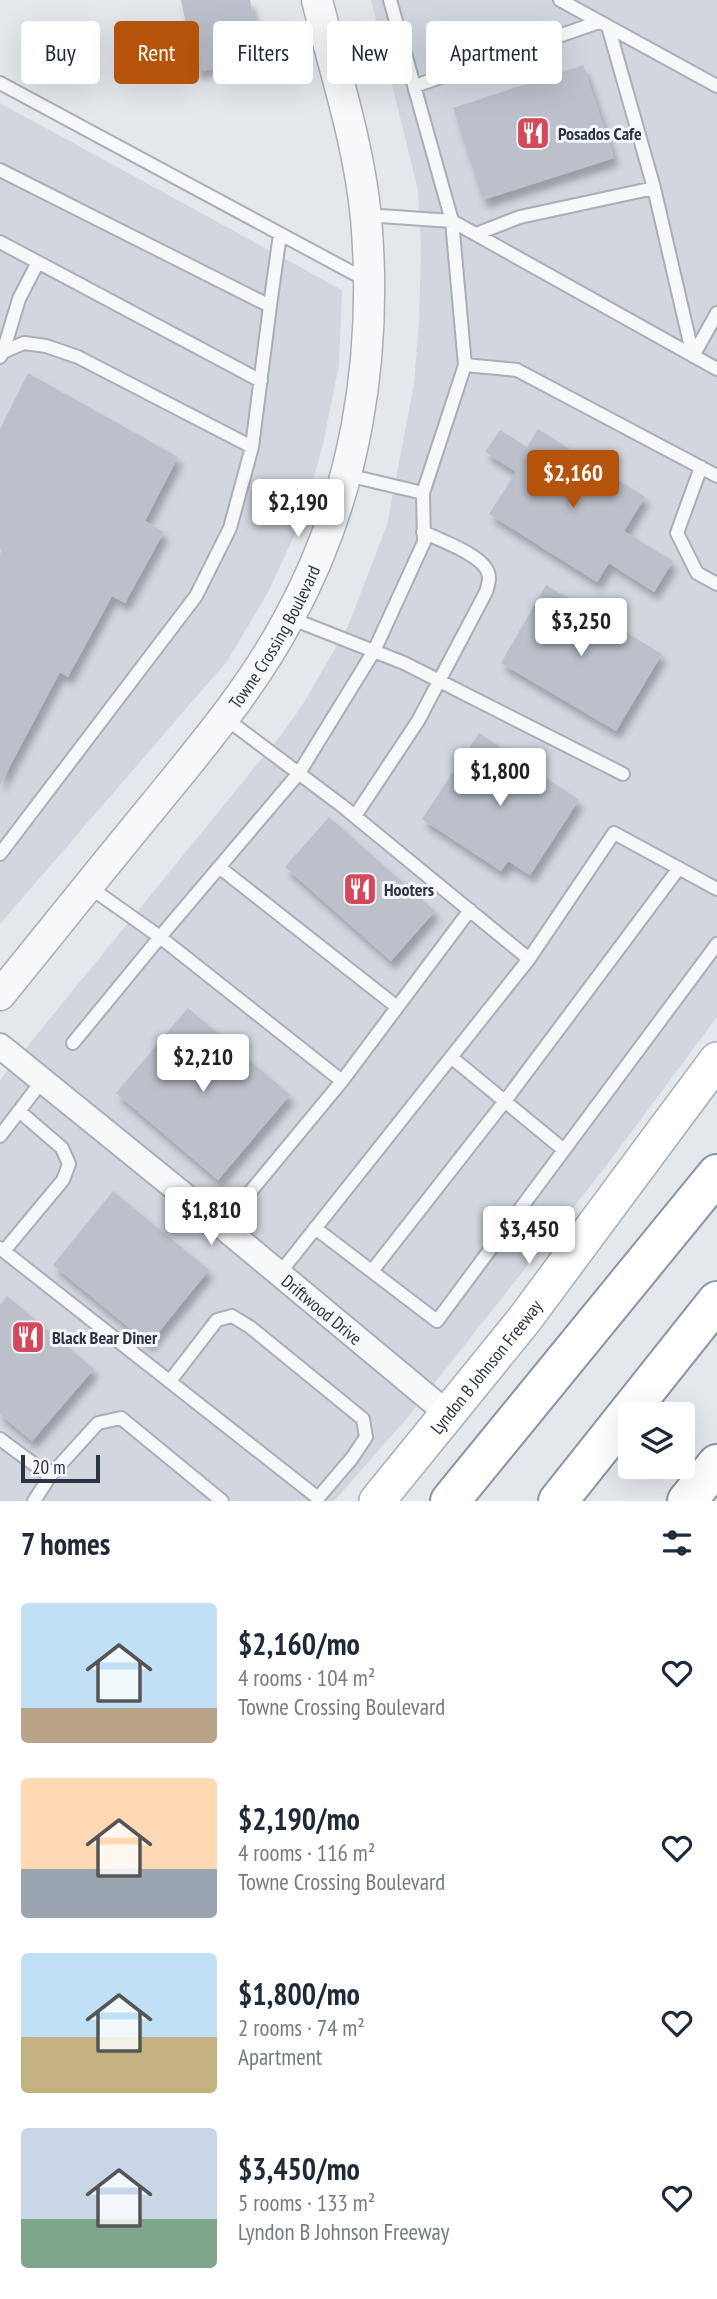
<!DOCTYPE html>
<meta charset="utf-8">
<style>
body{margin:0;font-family:"PT Sans Narrow",sans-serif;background:#f6f6f7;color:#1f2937;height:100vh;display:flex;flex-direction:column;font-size:26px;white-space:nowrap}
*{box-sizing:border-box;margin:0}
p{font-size:23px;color:#747a83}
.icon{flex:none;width:38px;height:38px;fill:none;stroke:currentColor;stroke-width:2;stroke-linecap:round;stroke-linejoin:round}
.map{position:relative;height:1501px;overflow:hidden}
.side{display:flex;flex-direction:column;background:#fff;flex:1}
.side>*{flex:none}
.top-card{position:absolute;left:21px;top:21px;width:676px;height:63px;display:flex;gap:14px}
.buttons{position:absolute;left:618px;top:1402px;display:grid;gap:14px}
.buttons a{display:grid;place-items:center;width:77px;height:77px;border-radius:7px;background:#fff;box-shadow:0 7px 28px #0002;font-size:35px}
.scale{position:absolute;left:21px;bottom:18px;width:79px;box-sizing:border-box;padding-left:7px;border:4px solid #2b3445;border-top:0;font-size:19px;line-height:24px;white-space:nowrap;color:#2b3445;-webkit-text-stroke:5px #f4f6f9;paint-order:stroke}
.price{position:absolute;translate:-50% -60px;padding:0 16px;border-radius:7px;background:#fff;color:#222;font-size:23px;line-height:46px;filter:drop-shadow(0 2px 4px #0008)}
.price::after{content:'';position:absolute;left:50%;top:42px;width:21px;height:16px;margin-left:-10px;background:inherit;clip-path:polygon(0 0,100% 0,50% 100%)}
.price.selected{background:#b45309;color:#fff}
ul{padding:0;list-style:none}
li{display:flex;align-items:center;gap:21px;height:175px;padding:0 21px}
li span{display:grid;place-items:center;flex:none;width:196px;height:140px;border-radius:7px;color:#555}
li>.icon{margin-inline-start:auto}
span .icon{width:84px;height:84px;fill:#fffc;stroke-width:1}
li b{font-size:30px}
h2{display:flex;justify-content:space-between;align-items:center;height:84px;padding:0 21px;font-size:30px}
.chip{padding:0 24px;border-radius:7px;background:#fff;box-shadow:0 7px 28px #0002;font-size:24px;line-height:63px}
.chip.selected{background:#b45309;color:#fff}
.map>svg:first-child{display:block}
.built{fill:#d2d6de}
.building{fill:#bbc0ca;filter:url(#shadow)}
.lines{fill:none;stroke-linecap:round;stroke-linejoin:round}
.service-casing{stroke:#a9aeb7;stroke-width:16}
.minor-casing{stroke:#a9aeb7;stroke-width:28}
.tertiary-casing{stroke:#a9aeb7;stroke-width:33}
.secondary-casing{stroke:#a9aeb7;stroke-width:38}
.motorway-casing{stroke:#8b94a3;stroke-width:42}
.service{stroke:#f7f8fa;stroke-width:12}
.minor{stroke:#f7f8fa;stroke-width:24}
.tertiary{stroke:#f7f8fa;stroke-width:30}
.secondary{stroke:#fff;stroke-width:35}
.motorway{stroke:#fff;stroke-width:38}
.labels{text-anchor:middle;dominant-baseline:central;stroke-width:6;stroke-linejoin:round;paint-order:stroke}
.poi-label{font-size:18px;font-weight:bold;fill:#2b3445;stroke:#f4f6f9;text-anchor:start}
.street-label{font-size:18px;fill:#2b3445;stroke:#f4f6f9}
</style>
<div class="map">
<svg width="717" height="1501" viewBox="0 0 717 1501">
<defs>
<filter id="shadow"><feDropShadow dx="4.5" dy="8" stdDeviation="3.5" flood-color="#0004"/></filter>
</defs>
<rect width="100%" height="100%" fill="#e4e7ec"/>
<!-- built -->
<path class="built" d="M371,0H717V1017L603,1170L407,1418L334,1501H0V1080L281,735L303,704L348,626L387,525L414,384L419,322L421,251L418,190Z
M0,103L342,290L339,365L323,444L303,517L268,592L228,660L0,924Z"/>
<!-- building -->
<path class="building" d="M181,0H250L262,59L196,72Z
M583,65L614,158L483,200L453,108Z
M28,373L178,457L145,521L164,532L125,603L112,596L68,677L60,672L0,785V554L2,550L0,549V429Z
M538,429L645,497L624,531L673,561L654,592L609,563L597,582L489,514L516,472L485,452L500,430L527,447Z
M546,585L662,654L616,731L501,663Z
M479,733L579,800L530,875L508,861L501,871L422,819Z
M329,817L435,911L391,961L285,867Z
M188,1008L290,1095L218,1180L116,1093Z
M113,1191L209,1270L149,1344L53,1265Z
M7,1296L94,1369L32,1441L0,1414V1305Z"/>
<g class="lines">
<!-- service casing -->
<g class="service-casing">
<path id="service" d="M390,0L452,221L717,369
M560,0L717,86
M608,26L654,188
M0,83L366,280
M415,86L599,22
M0,170L270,306L252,447L230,528L196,596L0,854
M476,234L520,217L654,188L693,356
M0,242L261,381
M270,306L280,234
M3,352L19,299L38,262
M693,356L717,313
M0,357L3,352L24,343L46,346L78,357L252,447
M465,365L517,370L717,476
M701,467L677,533L697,573L717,584
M347,475L423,493L465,365L452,221L366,215
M290,618L404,663L623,774
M225,718L341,805L529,959L614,833L717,889
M355,816L418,721L486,592C488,585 491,578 487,570C479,554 440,540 423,532
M219,867L397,1007
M88,886L160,937L299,773L374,651L424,542L423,493
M73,1043L160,937L342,1081L222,1226
M451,1057L564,1150
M342,1081L470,910
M0,1136L42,1081
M315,1228L437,1321L717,944
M0,1248L318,1498L352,1458L366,1437L363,1419L250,1327L232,1316L217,1320L170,1381
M4,1251L63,1180L69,1164L62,1148L19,1111
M372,1271L505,1101L679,868
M279,1274L529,959
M0,1439L50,1476
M34,1501L50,1476L98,1423L121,1418L222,1501"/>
</g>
<!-- minor casing -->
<g class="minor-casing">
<g id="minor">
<path id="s1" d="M0,1046L222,1226L448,1414"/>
</g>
</g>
<!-- tertiary casing -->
<g class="tertiary-casing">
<g id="tertiary">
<path id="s2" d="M0,995C52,931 103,867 155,804C204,744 253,686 289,618C356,495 378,357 366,218C359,144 335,72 317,0"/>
</g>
</g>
<!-- secondary casing -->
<g class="secondary-casing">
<g id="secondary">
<path id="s3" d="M377,1501L524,1320L717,1060"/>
</g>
</g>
<!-- motorway casing -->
<g class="motorway-casing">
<path id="motorway" d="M450,1501L717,1174
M558,1501L717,1301
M687,1501L717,1464"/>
</g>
<!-- service -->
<use href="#service" class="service"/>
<!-- minor -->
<use href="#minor" class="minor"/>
<!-- tertiary -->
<use href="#tertiary" class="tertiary"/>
<!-- secondary -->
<use href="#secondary" class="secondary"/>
<!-- motorway -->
<use href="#motorway" class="motorway"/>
</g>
<!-- icons -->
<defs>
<g id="restaurant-square" transform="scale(1.75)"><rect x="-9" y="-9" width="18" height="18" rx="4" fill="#d1495b" stroke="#f4f6f9"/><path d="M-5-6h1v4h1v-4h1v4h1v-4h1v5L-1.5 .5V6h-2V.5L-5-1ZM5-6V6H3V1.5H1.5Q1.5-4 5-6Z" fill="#fff"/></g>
</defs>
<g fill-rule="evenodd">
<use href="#restaurant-square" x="533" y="133"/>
<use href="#restaurant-square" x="360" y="889"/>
<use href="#restaurant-square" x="28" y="1337"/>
</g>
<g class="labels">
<!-- poi labels -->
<g class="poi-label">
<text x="558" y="133">Posados Cafe</text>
<text x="384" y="889">Hooters</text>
<text x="52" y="1337">Black Bear Diner</text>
</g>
<!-- street labels -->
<g class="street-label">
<text stroke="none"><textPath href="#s2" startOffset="452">Towne Crossing Boulevard</textPath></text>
<text stroke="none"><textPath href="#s1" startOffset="416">Driftwood Drive</textPath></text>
<text stroke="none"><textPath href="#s3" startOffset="173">Lyndon B Johnson Freeway</textPath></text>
</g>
</g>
</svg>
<div class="buttons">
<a><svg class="icon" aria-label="layers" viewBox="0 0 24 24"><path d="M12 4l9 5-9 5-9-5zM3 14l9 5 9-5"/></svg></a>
</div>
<div class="scale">20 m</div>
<b class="price selected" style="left:573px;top:510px">$2,160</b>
<b class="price" style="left:298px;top:539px">$2,190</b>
<b class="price" style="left:581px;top:658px">$3,250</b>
<b class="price" style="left:500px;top:808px">$1,800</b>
<b class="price" style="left:203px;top:1094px">$2,210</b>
<b class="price" style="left:211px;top:1247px">$1,810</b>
<b class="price" style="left:529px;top:1266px">$3,450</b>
<div class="top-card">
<a class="chip">Buy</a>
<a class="chip selected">Rent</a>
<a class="chip">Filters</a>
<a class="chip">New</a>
<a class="chip">Apartment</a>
</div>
</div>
<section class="side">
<h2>7 homes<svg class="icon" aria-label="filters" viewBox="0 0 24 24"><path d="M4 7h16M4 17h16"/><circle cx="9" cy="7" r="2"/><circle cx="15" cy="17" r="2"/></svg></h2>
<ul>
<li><span style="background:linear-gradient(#bfe0f5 75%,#b9a48a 0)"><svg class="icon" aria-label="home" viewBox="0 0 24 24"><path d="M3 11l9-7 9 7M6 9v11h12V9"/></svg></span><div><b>$2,160/mo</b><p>4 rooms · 104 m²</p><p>Towne Crossing Boulevard</p></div><svg class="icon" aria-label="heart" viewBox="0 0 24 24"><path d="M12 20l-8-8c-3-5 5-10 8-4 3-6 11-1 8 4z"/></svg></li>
<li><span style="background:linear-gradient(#ffd9b3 65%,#9aa5b1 0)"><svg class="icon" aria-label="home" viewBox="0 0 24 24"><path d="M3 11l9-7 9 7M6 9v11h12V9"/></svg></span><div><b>$2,190/mo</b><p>4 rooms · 116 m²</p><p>Towne Crossing Boulevard</p></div><svg class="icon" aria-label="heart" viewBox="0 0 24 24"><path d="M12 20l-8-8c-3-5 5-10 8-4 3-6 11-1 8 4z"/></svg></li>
<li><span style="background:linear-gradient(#bfe0f5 60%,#c2b280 0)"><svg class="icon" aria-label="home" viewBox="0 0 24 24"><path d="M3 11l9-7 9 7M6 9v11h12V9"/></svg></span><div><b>$1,800/mo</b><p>2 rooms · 74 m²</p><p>Apartment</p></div><svg class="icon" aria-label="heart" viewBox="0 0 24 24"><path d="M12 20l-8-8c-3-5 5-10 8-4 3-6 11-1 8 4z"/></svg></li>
<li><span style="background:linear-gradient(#c9d6e8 65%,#7fa58c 0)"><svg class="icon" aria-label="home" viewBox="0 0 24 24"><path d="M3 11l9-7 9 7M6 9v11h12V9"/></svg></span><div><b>$3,450/mo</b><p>5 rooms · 133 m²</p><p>Lyndon B Johnson Freeway</p></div><svg class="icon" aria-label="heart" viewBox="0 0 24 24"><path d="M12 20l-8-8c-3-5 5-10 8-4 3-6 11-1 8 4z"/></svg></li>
</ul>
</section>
